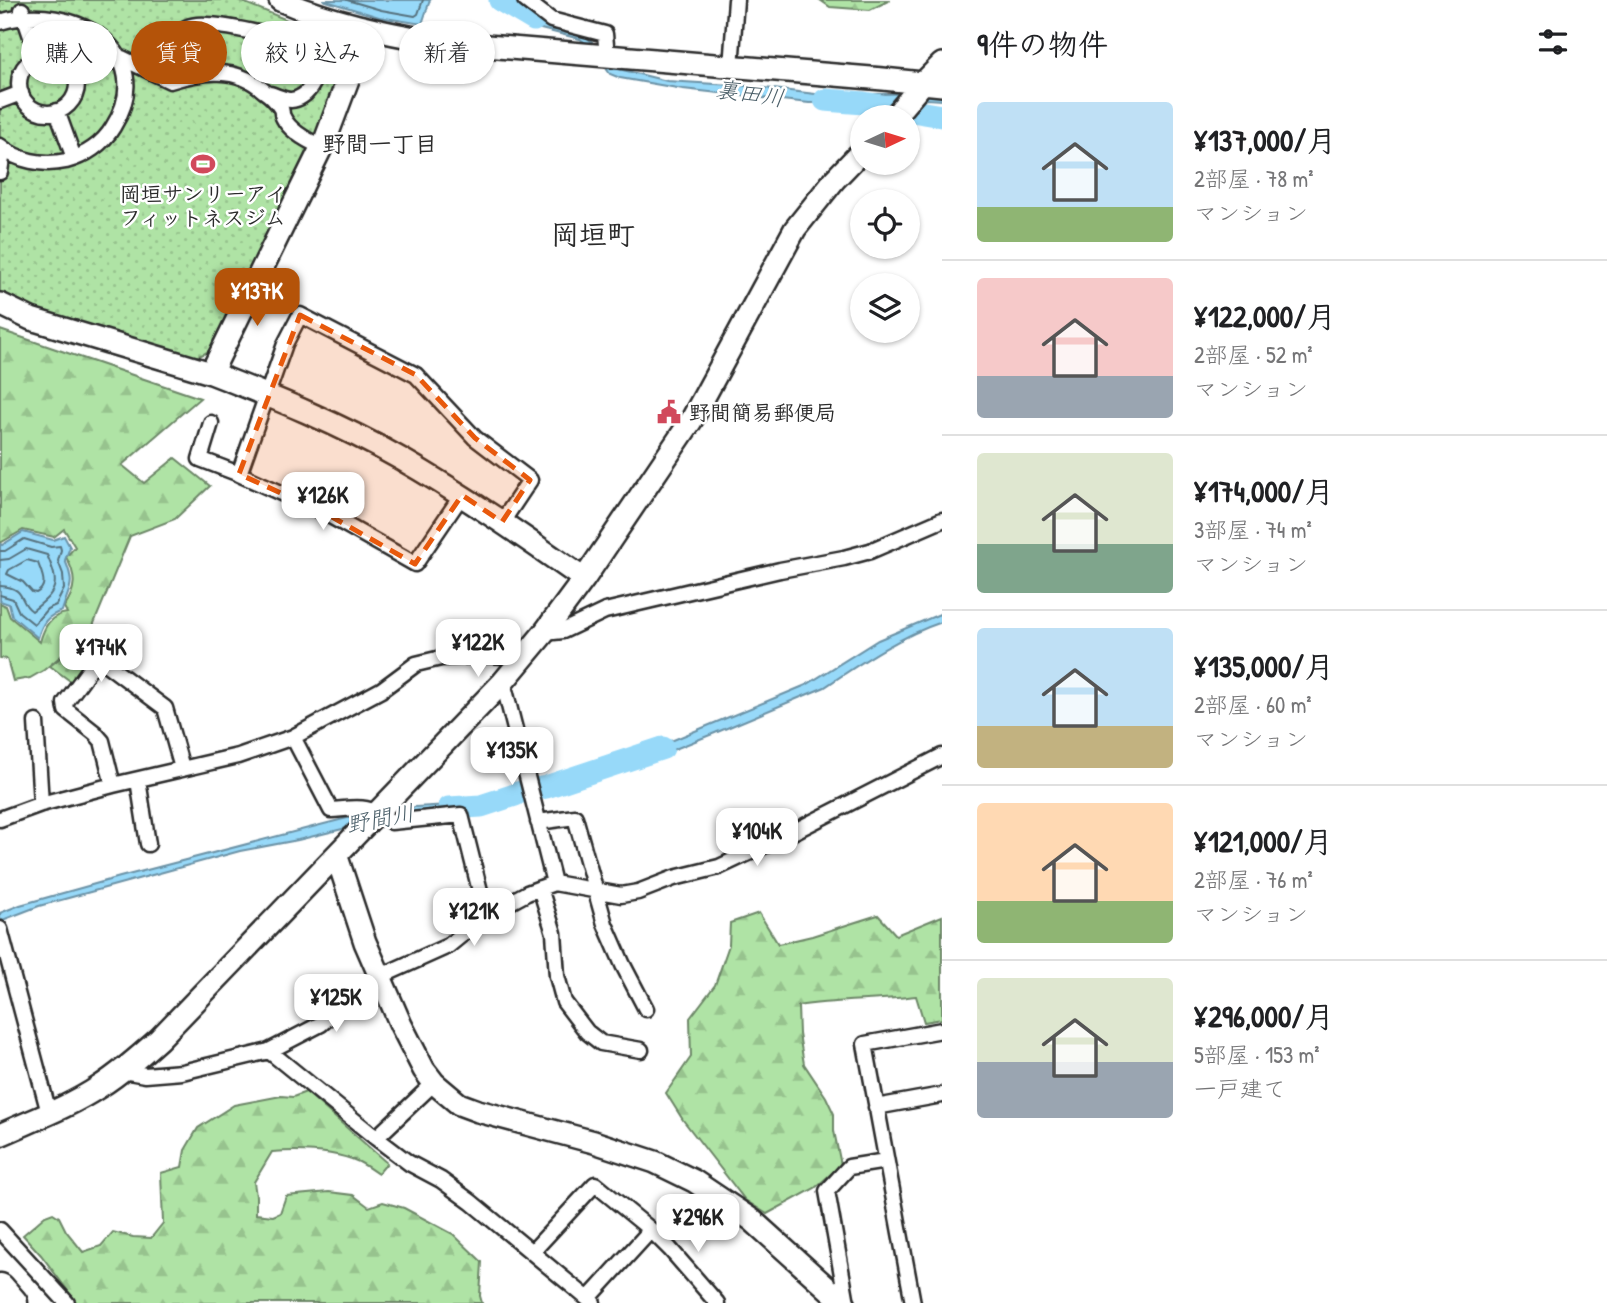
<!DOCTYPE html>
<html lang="ja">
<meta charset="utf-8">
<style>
body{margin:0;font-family:"Patrick Hand","Klee One",sans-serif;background:#f2f2f2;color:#202124;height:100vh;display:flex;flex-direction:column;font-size:26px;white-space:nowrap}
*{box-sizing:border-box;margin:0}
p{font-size:23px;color:#757577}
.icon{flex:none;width:38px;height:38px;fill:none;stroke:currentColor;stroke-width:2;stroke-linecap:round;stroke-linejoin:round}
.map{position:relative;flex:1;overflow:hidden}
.sheet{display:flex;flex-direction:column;background:#fff;width:665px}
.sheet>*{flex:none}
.banner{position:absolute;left:21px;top:21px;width:665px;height:63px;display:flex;gap:14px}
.needle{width:46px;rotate:86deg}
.fabs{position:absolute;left:850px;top:105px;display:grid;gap:14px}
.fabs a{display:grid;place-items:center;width:70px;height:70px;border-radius:50%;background:#fff;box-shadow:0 2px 5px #0004;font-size:35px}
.price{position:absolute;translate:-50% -60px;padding:0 16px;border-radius:14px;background:#fff;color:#222;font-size:23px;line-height:46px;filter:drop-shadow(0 2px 4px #0008)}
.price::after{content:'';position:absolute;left:50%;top:42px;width:21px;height:16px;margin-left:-10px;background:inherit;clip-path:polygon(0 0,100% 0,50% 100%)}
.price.on{background:#b45309;color:#fff}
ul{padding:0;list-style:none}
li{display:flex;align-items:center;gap:21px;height:175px;padding:0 35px}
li+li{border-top:2px solid #e0e0e0}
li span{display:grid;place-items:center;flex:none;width:196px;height:140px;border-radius:7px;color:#555}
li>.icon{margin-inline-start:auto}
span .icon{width:84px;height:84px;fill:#fffc;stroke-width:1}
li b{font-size:30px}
h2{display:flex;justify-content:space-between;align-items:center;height:84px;padding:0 35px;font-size:30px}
.chip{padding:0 24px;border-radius:32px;background:#fff;box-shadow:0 2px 5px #0004;font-size:24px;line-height:63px}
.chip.on{background:#b45309;color:#fff}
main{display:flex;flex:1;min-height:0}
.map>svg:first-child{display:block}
.forest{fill:url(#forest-firs);stroke:#6d8768;stroke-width:2}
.park{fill:url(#park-dots);stroke:#6d8768;stroke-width:2}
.water{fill:#97d9f9;stroke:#6c93a7;stroke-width:2}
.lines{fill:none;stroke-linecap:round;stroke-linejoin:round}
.shore{stroke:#56717d;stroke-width:2}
.river{stroke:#97d9f9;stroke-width:23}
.street-casing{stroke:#2b2b2b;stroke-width:19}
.secondary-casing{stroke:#2b2b2b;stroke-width:26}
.highway-casing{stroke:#2b2b2b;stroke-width:33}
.street{stroke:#fff;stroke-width:14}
.secondary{stroke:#fff;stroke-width:21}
.highway{stroke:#fff;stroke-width:28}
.marked{fill:#e8590c;fill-opacity:0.2;stroke:#e8590c;stroke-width:5;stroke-dasharray:14 9;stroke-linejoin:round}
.labels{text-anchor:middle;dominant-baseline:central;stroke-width:5;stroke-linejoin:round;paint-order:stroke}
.poi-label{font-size:21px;font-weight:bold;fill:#2b2b2b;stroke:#fff}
.water-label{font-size:23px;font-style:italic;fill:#4b5f69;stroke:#fff}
.neighbourhood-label{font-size:23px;font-weight:bold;fill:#2b2b2b;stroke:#fff}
.district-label{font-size:28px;font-weight:bold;fill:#2b2b2b;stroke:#fff}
</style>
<main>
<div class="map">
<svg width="942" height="1303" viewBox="0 0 942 1303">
<defs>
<pattern id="forest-firs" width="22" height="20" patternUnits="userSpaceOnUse" patternTransform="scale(1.75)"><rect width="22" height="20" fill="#afe3a5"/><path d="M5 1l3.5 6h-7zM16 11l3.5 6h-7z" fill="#97c38e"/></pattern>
<pattern id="park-dots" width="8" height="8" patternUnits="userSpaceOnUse" patternTransform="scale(1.75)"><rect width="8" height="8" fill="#afe3a5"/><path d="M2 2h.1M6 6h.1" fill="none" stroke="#97c38e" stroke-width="1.8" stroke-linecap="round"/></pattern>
</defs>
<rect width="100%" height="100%" fill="#fff"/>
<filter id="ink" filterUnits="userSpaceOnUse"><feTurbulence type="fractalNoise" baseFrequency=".0143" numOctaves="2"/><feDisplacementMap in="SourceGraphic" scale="14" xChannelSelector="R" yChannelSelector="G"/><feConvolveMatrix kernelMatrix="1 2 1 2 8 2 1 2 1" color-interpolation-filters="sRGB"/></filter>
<g filter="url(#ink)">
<!-- forest -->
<path class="forest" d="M820,0H890L870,10L830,7Z
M0,330L200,398L122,465L144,483L175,458L210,486L175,519L130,536L88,638L73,646L44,670L30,678L13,681L7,659L0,658V603L6,606L10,617L40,642C44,627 50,615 67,613L64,607C76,590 77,576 66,557L75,547L64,529L54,537L23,530L0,543Z
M759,913L778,944L812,936L878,915L896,935L942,916V1019L924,1022L916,996C876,1001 837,1000 798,1006L799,1034L804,1064L826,1097L834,1114V1131L841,1165L815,1188L767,1214L745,1200L683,1120L666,1093L691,1057L690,1018L715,985L729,945L730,923Z
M306,1092L387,1163L378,1174C372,1170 365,1165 359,1162C333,1151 299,1150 272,1152L254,1182L256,1196V1214L273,1216L280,1213L286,1196L329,1192L353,1195L369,1207L383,1202L404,1208L453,1234L482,1262L480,1296L482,1303H77L41,1255L23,1235L45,1216L53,1213L59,1217L66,1231L83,1252L101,1246L113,1232L133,1237L151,1238L163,1223L161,1173L182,1167L185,1150L198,1128L234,1105L281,1096L293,1097Z"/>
<!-- park -->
<path class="park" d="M0,0H238L287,20L355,41L324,124L216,345C208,353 201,356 190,358L34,311L0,294Z
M86,641L96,651L73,683L50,666L75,646Z"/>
<!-- water -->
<path class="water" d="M323,0H430L422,24L379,17Z
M503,0H512L534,17L550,24L583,34L592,42L603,58L615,68L667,81L748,86L824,95L936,93L942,95V100L927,99L886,102L809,103L683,89L620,78L610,74L591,47L580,39L537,28L520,17Z
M23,532L53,540L64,536L70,547L65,560C76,586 69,587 62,611C47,616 42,623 38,638L12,616L9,604L0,601V544L2,545Z
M942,613V622C900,636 862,662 825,687L715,733L615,773L595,779L495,803L455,810L395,816L298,840L240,851L39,906L0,921V913L20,905L120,877L351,817L398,808L466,804L491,799L538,785L578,778L620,764L642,753L806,685L878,640Z"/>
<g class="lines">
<!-- shore -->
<path class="shore" d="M347,0L381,10L415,16L418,14L423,0
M0,551H5L24,539L51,547L60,546L61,550L58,561L63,574L64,589L56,605L47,609L34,624L19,612L13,599L0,595
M0,560L9,559L26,549L47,555C60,585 58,591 32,611C17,601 28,588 0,586
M27,560L38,563C42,575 49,586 36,593L32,592L23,582L7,574L9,570Z"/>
<!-- river -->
<path class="river" d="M500,0L534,20
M825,100L864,103L942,116
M449,808L481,806L515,795L517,793L546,787L663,748"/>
<!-- street casing -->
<g class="street-casing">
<path id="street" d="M525,0L551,20L605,34L607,56
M22,10L38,57
M0,22C74,0 160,52 113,127C103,144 85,156 66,161C43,166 18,161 0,146
M19 84a29 29 0 1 1 58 0a29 29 0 1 1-58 0Z
M731,67L736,0
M196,74C190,69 184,65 180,59C169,43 178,27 197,25C219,23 284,37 303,48C309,52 314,57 316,64C319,79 307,99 291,100C284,100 277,96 270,94
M75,75L122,58L170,81C203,71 237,66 264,91C270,95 276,101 280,107C284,114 280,110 283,117C290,132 308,141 322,147
M0,101L21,93
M57,111L74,158
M0,172L2,158L5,150
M211,423L200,459L239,474L325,513L415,564L462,495
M239,474L285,344L300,315L416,375L475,438L530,480L502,522
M544,633L563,631L605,611L780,570L844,558L870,551L942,520
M503,682L554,883
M36,722L41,804
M293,737L331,810C358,808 369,804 391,822L461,815L486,915
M138,780L148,844
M113,785L102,741L95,733L66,710L65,703L98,658L165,708L182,768
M0,819L41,804L113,785L238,756L293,737L381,690L416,664L441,658L487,655L524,657
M538,822L575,817L605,924L623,965L646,1009
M540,888L554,933L557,976L564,1002L587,1032L601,1043L641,1050
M0,929L49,1113
M269,1051L376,1138L409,1163L441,1180L471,1202L593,1303
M123,1071L145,1075L182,1072L269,1051L321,1024L329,1017L336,1007L358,990L379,977L448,946L486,915L527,893L554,883L621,895L638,892L674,878L719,867L791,833L942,756
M876,1107L942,1095
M376,1138L434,1083
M0,1230L67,1303
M532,1252L595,1184L651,1230L670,1249L717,1303
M588,1299L651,1230
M847,1303L827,1191L849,1167L886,1161
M913,1303L865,1044L942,1030"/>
</g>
<!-- secondary casing -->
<g class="secondary-casing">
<path id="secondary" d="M280,0C331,22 384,33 438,42L883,79L942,85
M894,117L923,83L942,64
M0,304L31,319L211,373L326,138L367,29
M211,373C275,398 340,424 401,459C464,495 524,537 584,579
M337,857L365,942L401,1025L424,1070L434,1083L459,1104L478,1111L594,1142L655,1162L694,1181L752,1220L844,1303
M0,1135C33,1120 69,1107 99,1087C121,1073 140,1056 159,1039L503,682L544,633L584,579L691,421L795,229L835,179L863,150"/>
</g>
<!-- highway casing -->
<g class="highway-casing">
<path id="highway" d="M0,1288L13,1303"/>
</g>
<!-- street -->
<use href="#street" class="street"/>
<!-- secondary -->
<use href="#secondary" class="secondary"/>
<!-- highway -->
<use href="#highway" class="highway"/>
</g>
</g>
<!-- marked area -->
<path class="marked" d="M300,315L416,375L475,438L530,480L502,522L462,495L415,564L325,513L239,474Z"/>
<!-- icons -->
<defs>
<g id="stadium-bare" transform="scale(1.89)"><path d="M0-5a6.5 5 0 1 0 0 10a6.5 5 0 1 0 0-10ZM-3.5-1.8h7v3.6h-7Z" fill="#d1495b" stroke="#fff" stroke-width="2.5" paint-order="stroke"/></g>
<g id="civic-bare" transform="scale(1.89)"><path d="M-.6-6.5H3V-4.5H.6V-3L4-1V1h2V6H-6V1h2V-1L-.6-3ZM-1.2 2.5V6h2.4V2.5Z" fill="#d1495b" stroke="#fff" stroke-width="2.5" paint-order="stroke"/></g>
</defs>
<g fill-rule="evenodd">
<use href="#stadium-bare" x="203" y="164"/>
<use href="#civic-bare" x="669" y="412"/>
</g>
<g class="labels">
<!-- poi labels -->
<g class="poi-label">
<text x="203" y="193">岡垣サンリーアイ<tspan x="203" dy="24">フィットネスジム</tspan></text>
<text x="689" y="412" text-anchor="start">野間簡易郵便局</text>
</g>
<!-- water labels -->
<g class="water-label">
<text transform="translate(750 93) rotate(8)">裏田川</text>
<text transform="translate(380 818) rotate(-11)">野間川</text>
</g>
<!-- neighbourhood labels -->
<g class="neighbourhood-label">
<text x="380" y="143">野間一丁目</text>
</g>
<!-- district labels -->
<g class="district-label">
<text x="593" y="234">岡垣町</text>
</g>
</g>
</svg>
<div class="fabs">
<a><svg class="needle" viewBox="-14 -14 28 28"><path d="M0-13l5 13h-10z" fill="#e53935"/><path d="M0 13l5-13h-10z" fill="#757577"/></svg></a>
<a><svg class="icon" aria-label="locate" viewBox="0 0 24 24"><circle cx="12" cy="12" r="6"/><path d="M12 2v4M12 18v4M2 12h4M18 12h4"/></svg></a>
<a><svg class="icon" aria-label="layers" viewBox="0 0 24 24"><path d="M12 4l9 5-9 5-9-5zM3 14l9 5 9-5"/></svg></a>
</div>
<b class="price on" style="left:257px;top:328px">¥137K</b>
<b class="price" style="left:323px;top:532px">¥126K</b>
<b class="price" style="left:478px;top:679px">¥122K</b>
<b class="price" style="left:101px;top:684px">¥174K</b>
<b class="price" style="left:512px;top:787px">¥135K</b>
<b class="price" style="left:757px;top:868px">¥104K</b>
<b class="price" style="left:474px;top:948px">¥121K</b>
<b class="price" style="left:336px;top:1034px">¥125K</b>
<b class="price" style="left:698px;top:1254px">¥296K</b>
<div class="banner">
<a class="chip">購入</a>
<a class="chip on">賃貸</a>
<a class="chip">絞り込み</a>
<a class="chip">新着</a>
</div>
</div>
<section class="sheet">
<h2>9件の物件<svg class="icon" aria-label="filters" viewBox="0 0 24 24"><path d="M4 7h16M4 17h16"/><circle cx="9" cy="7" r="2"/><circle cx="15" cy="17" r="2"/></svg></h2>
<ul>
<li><span style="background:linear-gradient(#bfe0f5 75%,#8fb573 0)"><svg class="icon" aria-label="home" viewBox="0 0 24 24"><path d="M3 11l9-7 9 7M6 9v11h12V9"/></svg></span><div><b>¥137,000/月</b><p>2部屋 · 78 m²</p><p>マンション</p></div></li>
<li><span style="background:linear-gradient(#f6c9c9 70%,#9aa5b1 0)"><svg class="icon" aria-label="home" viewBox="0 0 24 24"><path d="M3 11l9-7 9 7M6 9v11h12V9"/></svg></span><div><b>¥122,000/月</b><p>2部屋 · 52 m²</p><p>マンション</p></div></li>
<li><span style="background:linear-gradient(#dfe7d0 65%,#7fa58c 0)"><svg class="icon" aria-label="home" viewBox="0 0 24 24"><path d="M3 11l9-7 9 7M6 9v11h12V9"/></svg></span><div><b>¥174,000/月</b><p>3部屋 · 74 m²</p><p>マンション</p></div></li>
<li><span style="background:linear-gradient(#bfe0f5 70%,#c2b280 0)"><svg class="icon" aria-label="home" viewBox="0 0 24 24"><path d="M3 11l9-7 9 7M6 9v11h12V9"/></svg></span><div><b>¥135,000/月</b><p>2部屋 · 60 m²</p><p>マンション</p></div></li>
<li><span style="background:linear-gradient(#ffd9b3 70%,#8fb573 0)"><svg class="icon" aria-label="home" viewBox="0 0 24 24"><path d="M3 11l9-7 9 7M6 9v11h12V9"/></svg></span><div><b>¥121,000/月</b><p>2部屋 · 76 m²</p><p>マンション</p></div></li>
<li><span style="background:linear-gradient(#dfe7d0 60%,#9aa5b1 0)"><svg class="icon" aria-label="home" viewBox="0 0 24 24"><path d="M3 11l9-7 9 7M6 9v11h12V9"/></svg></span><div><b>¥296,000/月</b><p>5部屋 · 153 m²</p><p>一戸建て</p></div></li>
</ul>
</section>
</main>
